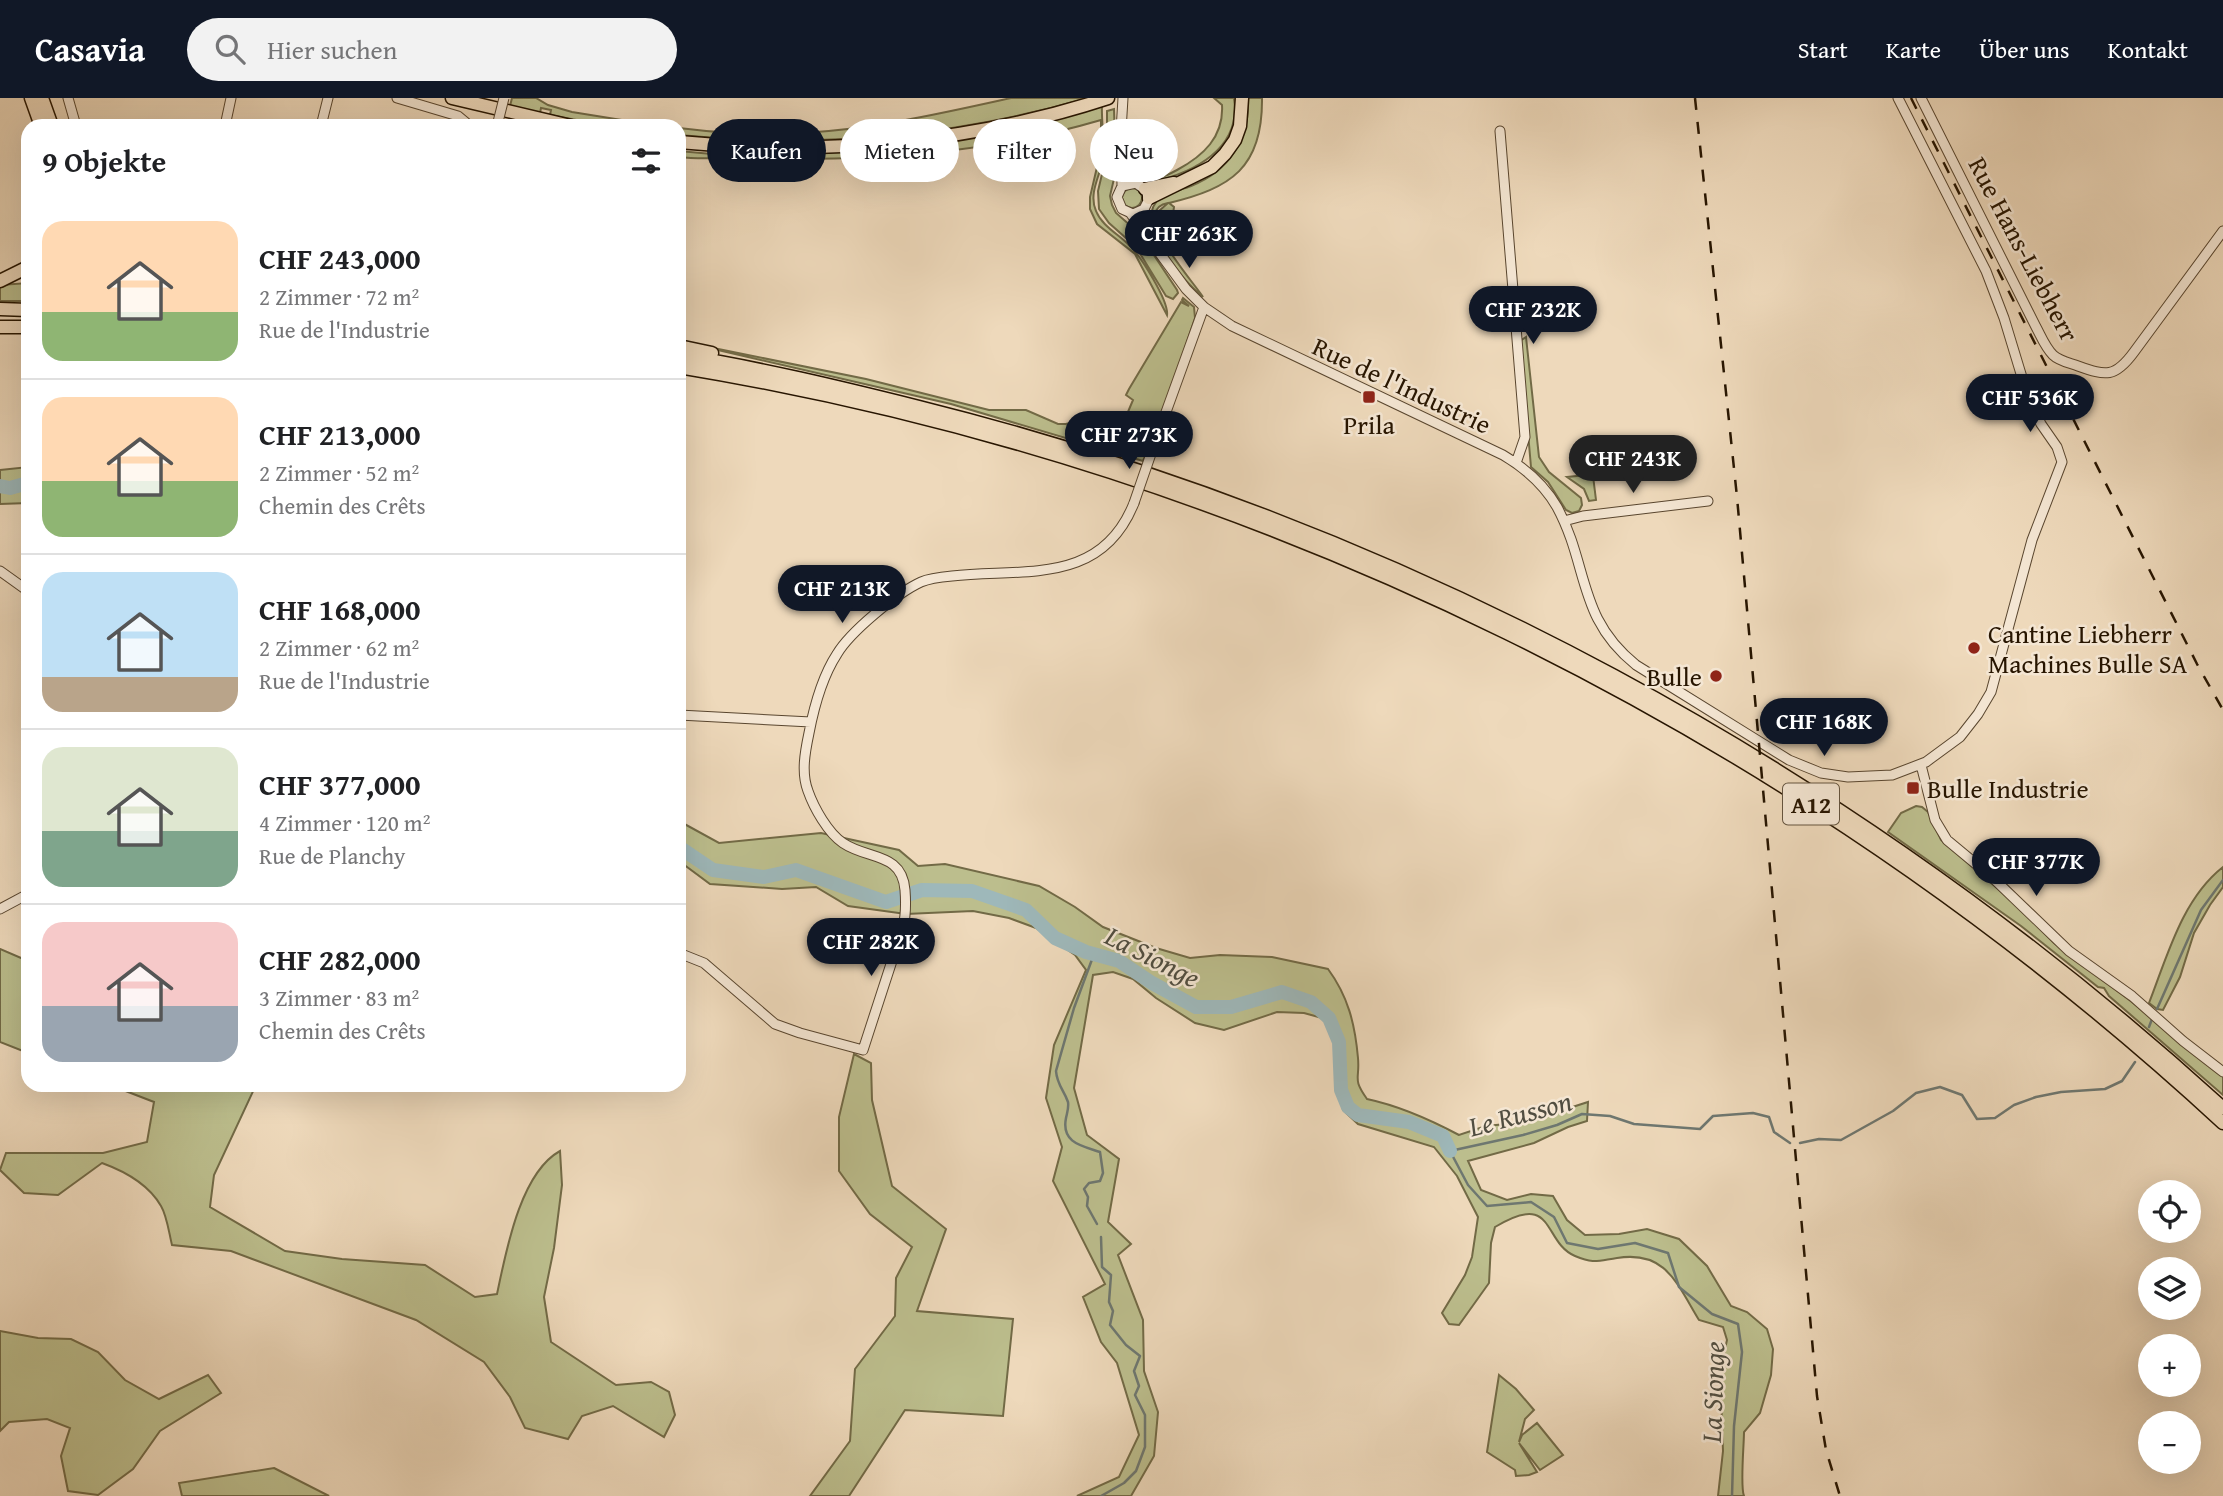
<!DOCTYPE html>
<html lang="de">
<meta charset="utf-8">
<style>
body{margin:0;font-family:"Gentium Book Plus",serif;background:#f2f2f2;color:#202124;height:100vh;display:flex;flex-direction:column;font-size:26px;white-space:nowrap}
*{box-sizing:border-box;margin:0}
p{font-size:23px;color:#757577}
.icon{flex:none;width:38px;height:38px;fill:none;stroke:currentColor;stroke-width:2;stroke-linecap:round;stroke-linejoin:round}
.map{position:relative;flex:1;overflow:hidden}
.drawer{position:absolute;left:21px;top:21px;width:665px;height:973px;display:flex;flex-direction:column;background:#fff;border-radius:21px;box-shadow:0 7px 28px #0002}
.drawer>*{flex:none}
.banner{position:absolute;left:707px;top:21px;width:665px;height:63px;display:flex;gap:14px}
.tools{position:absolute;left:2138px;top:1082px;display:grid;gap:14px}
.tools a{display:grid;place-items:center;width:63px;height:63px;border-radius:50%;background:#fff;box-shadow:0 7px 28px #0002;font-size:35px}
.price{position:absolute;translate:-50% -60px;padding:0 16px;border-radius:24px;background:#111827;color:#fff;font-size:23px;line-height:46px;filter:drop-shadow(0 2px 4px #0008)}
.price::after{content:'';position:absolute;left:50%;top:42px;width:21px;height:16px;margin-left:-10px;background:inherit;clip-path:polygon(0 0,100% 0,50% 100%)}
.price.selected{background:#222;color:#fff}
ul{padding:0;list-style:none}
li{display:flex;align-items:center;gap:21px;height:175px;padding:0 21px}
li+li{border-top:2px solid #e0e0e0}
li span{display:grid;place-items:center;flex:none;width:196px;height:140px;border-radius:21px;color:#555}
li>.icon{margin-inline-start:auto}
span .icon{width:84px;height:84px;fill:#fffc;stroke-width:1}
li b{font-size:30px}
h2{display:flex;justify-content:space-between;align-items:center;height:84px;padding:0 21px;font-size:30px}
.pill{padding:0 24px;border-radius:32px;background:#fff;box-shadow:0 7px 28px #0002;font-size:24px;line-height:63px}
.pill.selected{background:#111827;color:#fff}
header{display:flex;align-items:center;gap:42px;box-sizing:border-box;height:98px;padding:0 35px;background:#111827;color:#fff}
header strong{font-size:33px}
nav{display:flex;gap:38px;margin-inline-start:auto;font-size:24px}
.search{width:490px;height:63px;background:#f2f2f2;display:flex;align-items:center;gap:18px;box-sizing:border-box;padding:0 24px;border-radius:38px;color:#757577;font-size:26px}
.map>svg:first-child{display:block}
.green{fill:#bcbe8d;stroke:#726a46;stroke-width:2}
.lines{fill:none;stroke-linecap:round;stroke-linejoin:round}
.stream{stroke:#6e7770;stroke-width:2.5}
.river{stroke:#9eb8ba;stroke-width:14}
.minor-casing{stroke:#59462f;stroke-width:11}
.highway-casing{stroke:#271500;stroke-width:15}
.minor{stroke:#f4e6d3;stroke-width:9}
.highway{stroke:#eed9bb;stroke-width:12}
.rail{stroke:#271500;stroke-width:2.5;stroke-dasharray:12 12;stroke-linecap:butt}
.minor-bridge-casing{stroke:#59462f;stroke-width:11;stroke-linecap:butt}
.minor-bridge{stroke:#f4e6d3;stroke-width:9}
.poi-dot{fill:#8f2418;stroke:#f4e6d3;stroke-width:2.5}
.labels{text-anchor:middle;dominant-baseline:central;stroke-width:5;stroke-linejoin:round;paint-order:stroke}
.shield{fill:#f4e6d3;stroke:#64543f;stroke-width:2}
.shield-label{font-size:24px;font-weight:bold;fill:#271500}
.street-label{font-size:26px;fill:#271500;stroke:#f4e6d3}
.poi-label{font-size:26px;fill:#271500;stroke:#f4e6d3;text-anchor:start}
.water-label{font-size:28px;font-style:italic;fill:#514e41;stroke:#f4e6d3}
</style>
<header>
<strong>Casavia</strong>
<div class="search"><svg class="icon" aria-label="search" viewBox="0 0 24 24"><circle cx="10" cy="10" r="6"/><path d="M15 15l6 6"/></svg>Hier suchen</div>
<nav><a>Start</a><a>Karte</a><a>Über uns</a><a>Kontakt</a></nav>
</header>
<div class="map">
<svg width="2223" height="1398" viewBox="0 0 2223 1398">
<rect width="100%" height="100%" fill="#eed9bb"/>
<filter id="stains"><feTurbulence type="fractalNoise" baseFrequency=".00286" numOctaves="4"/><feColorMatrix values="0 0 0 0 .2 0 0 0 0 .09 0 0 0 0 .02 0 0 0 .5 -.17"/></filter>
<radialGradient id="worn" r=".72"><stop offset=".6" stop-color="#630" stop-opacity="0"/><stop offset="1" stop-color="#630" stop-opacity=".3"/></radialGradient>
<!-- green -->
<path class="green" d="M512,0H536L548,7L572,14L659,28H608L550,17L551,12L541,10L540,15L510,8Z
M1011,0H1088C956,38 816,51 679,37V30C720,35 762,38 803,35C873,31 943,15 1011,0Z
M1214,0H1234C1242,51 1193,75 1152,84L1143,81L1134,70L1136,69L1144,79C1156,83 1166,78 1177,72C1203,58 1224,39 1222,7Z
M1248,0H1262C1263,70 1231,90 1169,105L1174,109L1173,116L1166,119L1162,118L1160,112L1168,105C1128,112 1193,183 1203,199C1183,183 1131,124 1160,100C1168,94 1181,92 1191,88C1229,73 1250,41 1248,0Z
M1102,7C1101,26 1106,47 1102,66C1098,81 1089,97 1096,113C1102,128 1118,136 1129,147C1140,157 1169,203 1167,217L1135,156L1097,126L1090,111V99L1101,52V22C985,56 868,64 748,60C725,59 702,62 679,59V53L712,56L723,53C851,57 980,48 1102,7Z
M1114,11L1116,72L1110,98L1112,107L1116,115L1140,136L1177,192L1178,195L1173,201L1166,198L1136,149L1109,125L1099,111L1098,93L1107,55V13Z
M1122 100a10 10 0 1 1 20 0a10 10 0 1 1-20 0Z
M28,185V203H0V187Z
M1183,200L1194,209L1195,220L1162,319L1143,363L951,306L679,243L866,281L989,312H1026L1058,326H1066L1091,319L1120,333L1133,302L1126,297L1129,291L1181,204L1189,208L1182,202Z
M1526,239L1539,359L1549,374L1581,400L1582,407L1579,413L1572,415L1566,412L1548,384L1531,369L1520,243Z
M1591,362L1596,402L1589,403L1584,391L1567,379L1586,377L1585,363Z
M28,369V405L0,406V372Z
M1916,708L1922,709L1928,714L1941,742L2017,807L2054,845L2132,904L2223,979V997L2109,898L2104,890L2098,889L2021,828L1888,734L1901,715Z
M679,723L719,745L821,735L899,752L918,768L945,766L1039,788L1075,809L1103,829L1156,850L1190,860L1220,857L1272,859L1328,871C1348,898 1355,926 1358,960C1360,982 1352,980 1367,1001C1400,1008 1429,1021 1459,1037L1486,1028L1526,1024L1588,1004L1587,1023L1568,1029L1534,1045L1468,1063L1481,1092L1507,1102L1531,1096L1553,1098L1567,1122L1585,1137L1619,1136L1647,1131L1679,1141L1707,1168L1731,1208L1747,1214L1767,1231L1773,1251L1771,1277L1760,1315L1744,1334C1744,1347 1740,1389 1744,1398H1718L1723,1353L1720,1273L1727,1242L1723,1229L1699,1222C1677,1186 1666,1152 1617,1160C1597,1163 1594,1166 1575,1158C1542,1144 1556,1092 1495,1129L1491,1145L1489,1185L1459,1227L1449,1226L1442,1215L1465,1177L1472,1159L1478,1119L1457,1078L1434,1049L1358,1026L1343,1012L1336,972V936L1322,920L1304,915L1277,914L1224,932L1195,925L1156,900L1133,881L1113,874L1093,877L1074,990L1087,1037L1119,1061L1108,1124L1131,1146L1118,1157L1143,1222L1144,1273L1158,1314L1154,1358L1131,1398H1077L1119,1379L1139,1337L1117,1265L1101,1244L1083,1199L1105,1186L1053,1083L1062,1049L1046,1000L1054,947L1086,872L1075,857L1036,830L1009,820L973,813L906,816L848,808L816,789L782,791L710,786L679,763Z
M2223,769V789L2210,807L2194,835L2180,879L2163,912L2157,911L2149,905C2167,859 2182,801 2223,769Z
M0,851L28,863V955L0,944Z
M854,956L871,965L872,1002L892,1088L946,1131L917,1213L1013,1221L1003,1318L905,1312L849,1398H810L850,1343L855,1271L895,1218L896,1180L912,1149L870,1116L839,1073V1019Z
M110,987H256L214,1077L210,1109L285,1153L342,1161L425,1167L475,1199L497,1196C506,1154 520,1075 560,1053L562,1087L554,1150L544,1199L551,1244L616,1287L651,1284L669,1294L675,1317L664,1339L613,1308L582,1318L568,1341L525,1330L510,1299L484,1264L416,1222L231,1153L172,1147C169,1135 167,1118 161,1108C149,1087 124,1073 102,1065L58,1097L24,1095L0,1072L6,1055H103L147,1044L154,1004Z
M0,1233L38,1240L71,1241L98,1254L125,1282L159,1301L208,1277L221,1295L160,1333L133,1371L98,1397L68,1393L61,1358L70,1330L47,1321L9,1324L0,1333Z
M1499,1277L1516,1291L1534,1312L1525,1321L1519,1344L1522,1337L1537,1325L1563,1357L1540,1372L1519,1345L1537,1374L1529,1377L1516,1378L1515,1372L1487,1354Z
M274,1370L329,1398H182L179,1385Z"/>
<g class="lines">
<!-- stream -->
<path class="stream" d="M1094,856L1074,910L1056,973C1057,987 1064,992 1068,1004C1069,1010 1067,1015 1066,1020C1061,1045 1082,1048 1100,1054L1103,1075L1100,1083L1089,1085L1084,1091L1088,1099L1087,1108L1097,1126
M2157,911L2201,812L2223,782
M2149,929L2152,921
M1800,1045L1819,1041L1841,1042L1893,1013L1916,995L1940,989L1962,997L1977,1021L1995,1020L2014,1007L2036,999L2061,994L2105,991L2122,983L2135,964
M1101,1139L1102,1169L1111,1177L1109,1204L1113,1213L1110,1227L1126,1247L1140,1258L1134,1273L1139,1288L1135,1297L1145,1317V1349L1136,1373L1124,1385L1101,1398
M1732,1398L1734,1328L1742,1254L1738,1226L1712,1216L1679,1189L1668,1155L1635,1145L1598,1151L1567,1145L1554,1119L1531,1104L1487,1108L1468,1087L1450,1053L1523,1037L1557,1027L1582,1016L1610,1018L1634,1026L1700,1031L1713,1018L1753,1015L1769,1019L1774,1034L1790,1045"/>
<!-- river -->
<path class="river" d="M0,388L10,390L28,385
M679,749L713,772L764,779L796,772L886,804L922,792L972,793L1026,812L1055,840L1086,854L1119,863L1152,885L1196,909H1231L1282,894L1311,904L1329,920L1339,944L1341,992L1348,1009L1358,1017L1409,1024L1443,1038L1450,1053"/>
<!-- minor casing -->
<g class="minor-casing">
<path id="minor" d="M68,0L76,28
M397,0L458,18L470,28
M1921,0L2036,229C2041,238 2045,249 2053,257C2059,263 2070,265 2078,268C2106,278 2115,280 2134,254L2223,133
M225,28L231,0
M321,28L328,0
M1500,33L1525,339L1516,365
M1123,50L1136,85
M1122,88L1121,33L1123,0
M1144,111L1133,116L1122,111L1117,99L1122,88L1136,85L1147,93L1148,103L1144,111L1154,146
M1131,116L1186,191L1204,209L1232,228L1503,357C1525,370 1544,386 1557,409C1589,468 1577,520 1636,567L1789,662L1821,675L1848,679L1892,677L1926,664L1960,639L1978,616L1991,594L2032,442L2062,364L2057,349L2041,326L2028,299L2004,220L1986,173L1898,0
M1153,350L1204,209
M1564,423L1583,418L1708,403
M0,473L28,493
M679,617L811,624
M1921,667L1935,722L1947,742L1994,781L2069,853L2132,898L2183,943L2223,974
M0,811L28,796
M679,855L704,865L775,926L800,935L863,952L903,829C906,817 906,805 905,792C902,754 868,762 843,745C828,735 814,710 808,693C801,675 805,654 809,635C814,609 822,579 837,556C850,534 897,495 921,484C930,480 941,479 952,478C1024,470 1101,488 1134,405"/>
</g>
<!-- highway casing -->
<g class="highway-casing">
<path id="highway" d="M31,0L41,28
M42,0L52,28
M452,0L571,28
M679,44C822,58 971,45 1108,0
M1145,91L1174,85
M1149,100L1212,69L1225,56L1235,42L1240,28L1242,0
M0,183L28,169
M0,211L28,212
M0,229H28
M679,248L712,255
M679,257C760,270 839,289 919,309C1408,431 1850,671 2223,1010
M679,269C1254,364 1795,630 2223,1025"/>
</g>
<!-- minor -->
<use href="#minor" class="minor"/>
<!-- highway -->
<use href="#highway" class="highway"/>
<!-- rail -->
<path class="rail" d="M1695,0L1737,399L1817,1298L1826,1352L1840,1398
M1911,0L2197,566L2223,612"/>
<!-- minor-bridge casing -->
<g class="minor-bridge-casing">
<path id="minor-bridge" d="M497,28L504,0
M1134,405L1153,350"/>
</g>
<!-- minor-bridge -->
<use href="#minor-bridge" class="minor-bridge"/>
</g>
<!-- markers -->
<g class="poi-dot">
<rect x="1362" y="292" width="14" height="14" rx="3.5"/>
<circle cx="1974" cy="550" r="7"/>
<circle cx="1716" cy="578" r="7"/>
<rect x="1906" y="683" width="14" height="14" rx="3.5"/>
</g>
<g class="labels">
<!-- shield labels -->
<rect class="shield" x="1783" y="685.5" width="56" height="41" rx="5"/>
<g class="shield-label">
<text x="1811" y="706">A12</text>
</g>
<!-- street labels -->
<g class="street-label">
<text transform="translate(2024 151) rotate(62)">Rue Hans-Liebherr</text>
<text transform="translate(1402 287) rotate(25)">Rue de l'Industrie</text>
</g>
<!-- poi labels -->
<g class="poi-label">
<text x="1369" y="326" text-anchor="middle">Prila</text>
<text x="1988" y="535">Cantine Liebherr<tspan x="1988" dy="30">Machines Bulle SA</tspan></text>
<text x="1702" y="578" text-anchor="end">Bulle</text>
<text x="1927" y="690">Bulle Industrie</text>
</g>
<!-- water labels -->
<g class="water-label">
<text transform="translate(1153 858) rotate(27)">La Sionge</text>
<text transform="translate(1520 1015) rotate(-15)">Le Russon</text>
<text transform="translate(1712 1294) rotate(-88)">La Sionge</text>
</g>
</g>
<rect width="100%" height="100%" filter="url(#stains)"/>
<rect width="100%" height="100%" fill="url(#worn)"/>
</svg>
<div class="tools">
<a><svg class="icon" aria-label="locate" viewBox="0 0 24 24"><circle cx="12" cy="12" r="6"/><path d="M12 2v4M12 18v4M2 12h4M18 12h4"/></svg></a>
<a><svg class="icon" aria-label="layers" viewBox="0 0 24 24"><path d="M12 4l9 5-9 5-9-5zM3 14l9 5 9-5"/></svg></a>
<a>+</a>
<a>−</a>
</div>
<b class="price" style="left:1189px;top:172px">CHF 263K</b>
<b class="price" style="left:1533px;top:248px">CHF 232K</b>
<b class="price" style="left:2030px;top:336px">CHF 536K</b>
<b class="price" style="left:1129px;top:373px">CHF 273K</b>
<b class="price selected" style="left:1633px;top:397px">CHF 243K</b>
<b class="price" style="left:842px;top:527px">CHF 213K</b>
<b class="price" style="left:1824px;top:660px">CHF 168K</b>
<b class="price" style="left:2036px;top:800px">CHF 377K</b>
<b class="price" style="left:871px;top:880px">CHF 282K</b>
<div class="banner">
<a class="pill selected">Kaufen</a>
<a class="pill">Mieten</a>
<a class="pill">Filter</a>
<a class="pill">Neu</a>
</div>
<section class="drawer">
<h2>9 Objekte<svg class="icon" aria-label="filters" viewBox="0 0 24 24"><path d="M4 7h16M4 17h16"/><circle cx="9" cy="7" r="2"/><circle cx="15" cy="17" r="2"/></svg></h2>
<ul>
<li><span style="background:linear-gradient(#ffd9b3 65%,#8fb573 0)"><svg class="icon" aria-label="home" viewBox="0 0 24 24"><path d="M3 11l9-7 9 7M6 9v11h12V9"/></svg></span><div><b>CHF 243,000</b><p>2 Zimmer · 72 m²</p><p>Rue de l'Industrie</p></div></li>
<li><span style="background:linear-gradient(#ffd9b3 60%,#8fb573 0)"><svg class="icon" aria-label="home" viewBox="0 0 24 24"><path d="M3 11l9-7 9 7M6 9v11h12V9"/></svg></span><div><b>CHF 213,000</b><p>2 Zimmer · 52 m²</p><p>Chemin des Crêts</p></div></li>
<li><span style="background:linear-gradient(#bfe0f5 75%,#b9a48a 0)"><svg class="icon" aria-label="home" viewBox="0 0 24 24"><path d="M3 11l9-7 9 7M6 9v11h12V9"/></svg></span><div><b>CHF 168,000</b><p>2 Zimmer · 62 m²</p><p>Rue de l'Industrie</p></div></li>
<li><span style="background:linear-gradient(#dfe7d0 60%,#7fa58c 0)"><svg class="icon" aria-label="home" viewBox="0 0 24 24"><path d="M3 11l9-7 9 7M6 9v11h12V9"/></svg></span><div><b>CHF 377,000</b><p>4 Zimmer · 120 m²</p><p>Rue de Planchy</p></div></li>
<li><span style="background:linear-gradient(#f6c9c9 60%,#9aa5b1 0)"><svg class="icon" aria-label="home" viewBox="0 0 24 24"><path d="M3 11l9-7 9 7M6 9v11h12V9"/></svg></span><div><b>CHF 282,000</b><p>3 Zimmer · 83 m²</p><p>Chemin des Crêts</p></div></li>
</ul>
</section>
</div>
